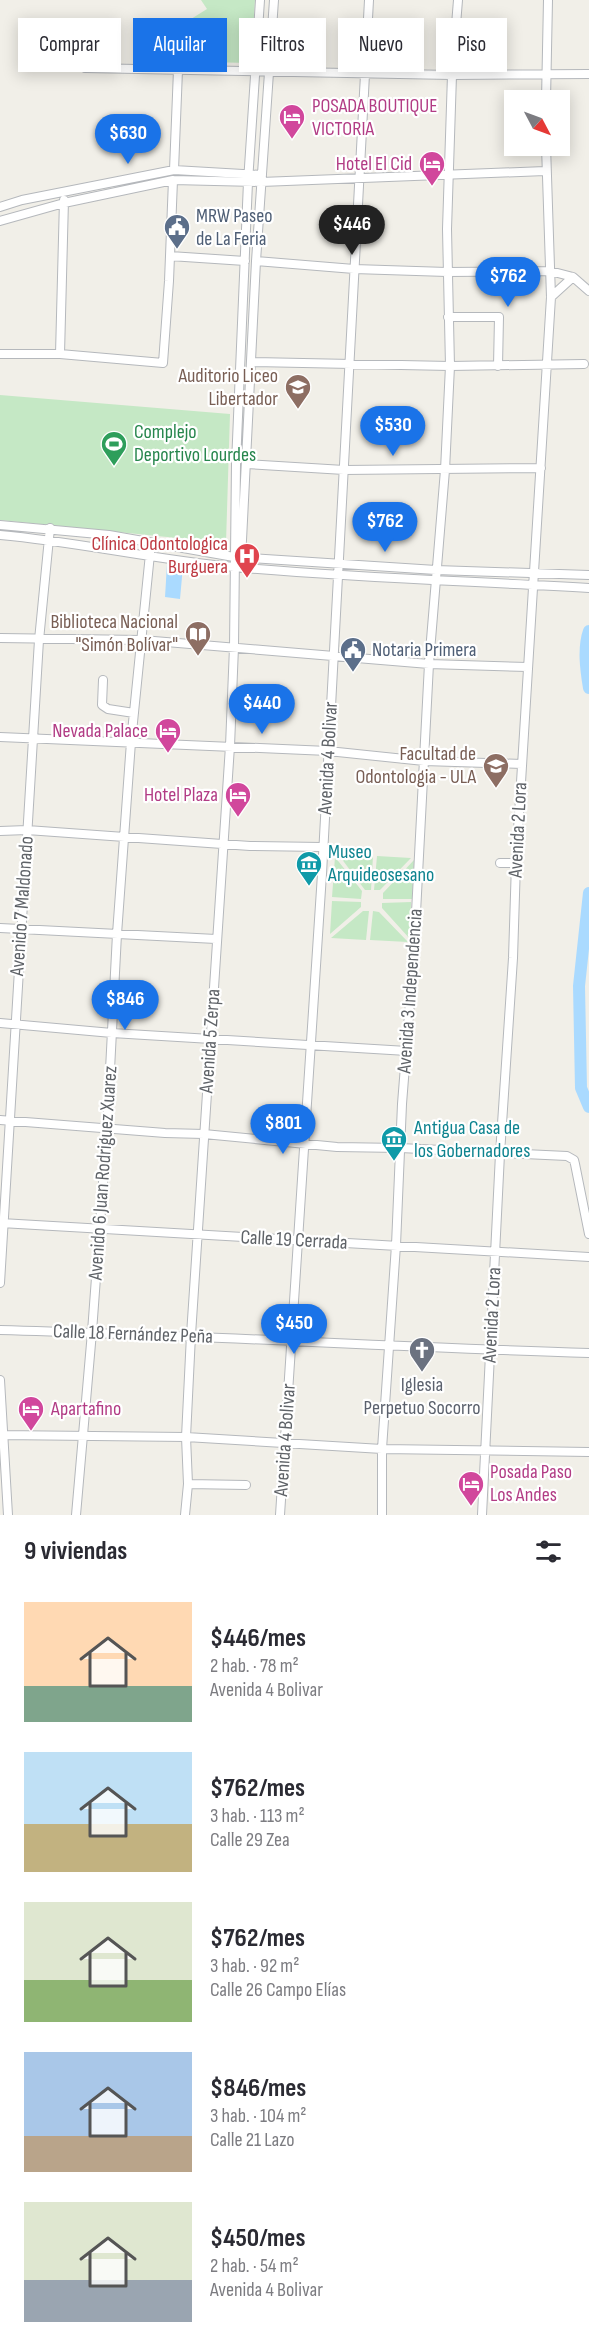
<!DOCTYPE html>
<html lang="es">
<meta charset="utf-8">
<style>
body{margin:0;font-family:"Sofia Sans Condensed",sans-serif;background:#f7f7f7;color:#2b2b33;height:100vh;display:flex;flex-direction:column;font-size:22px;white-space:nowrap}
*{box-sizing:border-box;margin:0}
p{font-size:20px;color:#7c7c81}
.icon{flex:none;width:33px;height:33px;fill:none;stroke:currentColor;stroke-width:2;stroke-linecap:round;stroke-linejoin:round}
.map{position:relative;height:1515px;overflow:hidden}
.sheet{display:flex;flex-direction:column;background:#fff;flex:1}
.sheet>*{flex:none}
.hud{position:absolute;left:18px;top:18px;width:554px;height:54px;display:flex;gap:12px}
.needle{width:39px;rotate:131deg}
.buttons{position:absolute;left:504px;top:90px;display:grid;gap:12px}
.buttons a{display:grid;place-items:center;width:66px;height:66px;border-radius:0px;background:#fff;box-shadow:0 3px 15px #0003;font-size:30px}
.price{position:absolute;translate:-50% -51px;padding:0 14px;border-radius:21px;background:#1a73e8;color:#fff;font-size:20px;line-height:39px;filter:drop-shadow(0 2px 3px #0008)}
.price::after{content:'';position:absolute;left:50%;top:36px;width:18px;height:14px;margin-left:-9px;background:inherit;clip-path:polygon(0 0,100% 0,50% 100%)}
.price.selected{background:#222;color:#fff}
ul{padding:0;list-style:none}
li{display:flex;align-items:center;gap:18px;height:150px;padding:0 24px}
li span{display:grid;place-items:center;flex:none;width:168px;height:120px;border-radius:0px;color:#555}
li>.icon{margin-inline-start:auto}
span .icon{width:72px;height:72px;fill:#fffc;stroke-width:1}
li b{font-size:26px}
h2{display:flex;justify-content:space-between;align-items:center;height:72px;padding:0 24px;font-size:26px}
.pill{padding:0 21px;border-radius:0px;background:#fff;box-shadow:0 3px 15px #0003;font-size:21px;line-height:54px}
.pill.selected{background:#1a73e8;color:#fff}
.map>svg:first-child{display:block}
.green{fill:#c5e8c5}
.water{fill:#aadaff}
.lines{fill:none;stroke-linecap:round;stroke-linejoin:round}
.river{stroke:#aadaff;stroke-width:12}
.street-casing{stroke:#b5b8bc;stroke-width:10}
.street{stroke:#fff;stroke-width:8}
.labels{text-anchor:middle;dominant-baseline:central;stroke-width:4.5;stroke-linejoin:round;paint-order:stroke}
.hotel-label{font-size:20px;fill:#b23c85;stroke:#fff;text-anchor:start}
.service-label{font-size:20px;fill:#4e5e75;stroke:#fff;text-anchor:start}
.education-label{font-size:20px;fill:#785e54;stroke:#fff;text-anchor:end}
.leisure-label{font-size:20px;fill:#27864d;stroke:#fff;text-anchor:start}
.health-label{font-size:20px;fill:#be3a42;stroke:#fff;text-anchor:end}
.street-label{font-size:20px;fill:#5f6368;stroke:#fff}
.culture-label{font-size:20px;fill:#0d838f;stroke:#fff;text-anchor:start}
.worship-label{font-size:20px;fill:#5b616d;stroke:#fff}
</style>
<div class="map">
<svg width="589" height="1515" viewBox="0 0 589 1515">
<rect width="100%" height="100%" fill="#f1efe8"/>
<!-- green -->
<path class="green" d="M201,0H255L251,61L249,63L206,62L183,24L207,9Z
M0,395L230,414L226,543L0,520Z
M338,854L373,856L371,890H365Z
M377,856L411,858L380,890H374Z
M335,857L362,891L361,899L332,897Z
M414,860L412,899H383V893Z
M332,901L361,902V907L330,934Z
M411,902L410,939L382,908V903Z
M363,911H369L366,940L331,938Z
M373,911L379,912L408,942L370,940Z"/>
<!-- water -->
<path class="water" d="M167,564L183,566L180,599L165,597Z"/>
<g class="lines">
<!-- river -->
<path class="river" d="M589,631C583,648 586,670 589,688
M589,893L579,986L581,1088L589,1107"/>
<!-- street casing -->
<g class="street-casing">
<path id="street" d="M85,68L452,75L589,74
M546,100L548,0
M174,170L178,70
M0,207L22,200L174,170L262,175
M0,221L64,203L173,180L261,182L545,171
M170,256L245,261
M256,261L354,269L447,272L550,271L573,277L589,291
M551,297L573,277
M448,317H499L498,366
M0,354H60L163,363L169,281L173,180
M60,354L64,200
M251,362L450,366L584,364
M246,464L344,470L541,468
M0,525L109,535L234,557L436,570L589,575
M0,535C79,542 156,560 234,567C352,578 471,581 589,588
M241,560L256,261L274,0
M0,638L142,640L429,664L528,667
M103,680L102,705L108,709L134,713
M0,737L328,751L424,761L522,764
M0,831L27,830L250,846L322,847
M500,863H516
M0,928L216,939
M0,1023L112,1033L407,1051
M0,1120L165,1133L204,1134L337,1147L400,1148L567,1156L574,1160L575,1164L589,1234
M1,1223L589,1257
M0,1283L39,640L50,528
M0,1330C196,1335 393,1347 589,1353
M0,1380L8,1515
M0,1435L186,1437L382,1449L589,1452
M188,1484L246,1485
M76,1515L92,1332L107,1128L117,934L131,742L151,544
M185,1515L188,1484L186,1437L191,1335L230,746L234,647L236,464L248,182L260,0
M280,1515L322,874L369,0
M382,1515V1449L396,1245L402,1104L414,951L429,664L445,470L450,366L447,229L452,75L458,0
M482,1515L500,1154L513,958L516,863L551,297L546,146"/>
</g>
<!-- street -->
<use href="#street" class="street"/>
</g>
<!-- icons -->
<defs>
<g id="hotel-pin" transform="scale(1.35)"><path d="M0 17L-7.5 6A9.5 9.5 0 1 1 7.5 6Z" fill="#d1479c" stroke="#fff"/><path d="M-6-4.5h1.5V1H6V5H4.5V3h-9V5H-6ZM-4 0a1.8 1.8 0 1 1 3.6 0ZM.5 0V-2.5h3Q6-2.5 6 0Z" fill="#fff"/></g>
<g id="civic-pin" transform="scale(1.35)"><path d="M0 17L-7.5 6A9.5 9.5 0 1 1 7.5 6Z" fill="#5c6f8a" stroke="#fff"/><path d="M-.6-6.5H3V-4.5H.6V-3L4-1V1h2V6H-6V1h2V-1L-.6-3ZM-1.2 2.5V6h2.4V2.5Z" fill="#fff"/></g>
<g id="school-pin" transform="scale(1.35)"><path d="M0 17L-7.5 6A9.5 9.5 0 1 1 7.5 6Z" fill="#8d6e63" stroke="#fff"/><path d="M0-5L7-2L0 1L-7-2ZM-4 1L0 2.5L4 1V4Q0 6-4 4Z" fill="#fff"/></g>
<g id="stadium-pin" transform="scale(1.35)"><path d="M0 17L-7.5 6A9.5 9.5 0 1 1 7.5 6Z" fill="#2e9e5b" stroke="#fff"/><path d="M0-5a6.5 5 0 1 0 0 10a6.5 5 0 1 0 0-10ZM-3.5-1.8h7v3.6h-7Z" fill="#fff"/></g>
<g id="hospital-pin" transform="scale(1.35)"><path d="M0 17L-7.5 6A9.5 9.5 0 1 1 7.5 6Z" fill="#e0444e" stroke="#fff"/><path d="M-5-5h3v3.5h4V-5h3V5h-3V1.5h-4V5h-3Z" fill="#fff"/></g>
<g id="library-pin" transform="scale(1.35)"><path d="M0 17L-7.5 6A9.5 9.5 0 1 1 7.5 6Z" fill="#8d6e63" stroke="#fff"/><path d="M-6-4Q-3-5.5-.7-3.5V5Q-3 3-6 4ZM6-4Q3-5.5 .7-3.5V5Q3 3 6 4Z" fill="#fff"/></g>
<g id="university-pin" transform="scale(1.35)"><path d="M0 17L-7.5 6A9.5 9.5 0 1 1 7.5 6Z" fill="#8d6e63" stroke="#fff"/><path d="M0-5L7-2L0 1L-7-2ZM-4 1L0 2.5L4 1V4Q0 6-4 4Z" fill="#fff"/></g>
<g id="museum-pin" transform="scale(1.35)"><path d="M0 17L-7.5 6A9.5 9.5 0 1 1 7.5 6Z" fill="#0f9aa8" stroke="#fff"/><path d="M0-6L6-3V-2H-6V-3ZM-5-1h2V3h-2ZM-1-1h2V3h-2ZM3-1h2V3H3ZM-6 4H6V6H-6Z" fill="#fff"/></g>
<g id="church-pin" transform="scale(1.35)"><path d="M0 17L-7.5 6A9.5 9.5 0 1 1 7.5 6Z" fill="#6b7280" stroke="#fff"/><path d="M-1.2-6h2.4v3.5h3.3v2.4h-3.3V6h-2.4V-.1h-3.3v-2.4h3.3Z" fill="#fff"/></g>
</defs>
<g fill-rule="evenodd">
<use href="#hotel-pin" x="292" y="117"/>
<use href="#hotel-pin" x="432" y="164"/>
<use href="#civic-pin" x="177" y="227"/>
<use href="#school-pin" x="298" y="387"/>
<use href="#stadium-pin" x="114" y="444"/>
<use href="#hospital-pin" x="247" y="556"/>
<use href="#library-pin" x="198" y="634"/>
<use href="#civic-pin" x="353" y="650"/>
<use href="#hotel-pin" x="168" y="731"/>
<use href="#university-pin" x="496" y="766"/>
<use href="#hotel-pin" x="238" y="795"/>
<use href="#museum-pin" x="309" y="864"/>
<use href="#museum-pin" x="394" y="1139"/>
<use href="#church-pin" x="422" y="1350"/>
<use href="#hotel-pin" x="31" y="1409"/>
<use href="#hotel-pin" x="471" y="1484"/>
</g>
<g class="labels">
<!-- hotel labels -->
<g class="hotel-label">
<text x="312" y="106">POSADA BOUTIQUE<tspan x="312" dy="23">VICTORIA</tspan></text>
<text x="412" y="164" text-anchor="end">Hotel El Cid</text>
<text x="148" y="731" text-anchor="end">Nevada Palace</text>
<text x="218" y="795" text-anchor="end">Hotel Plaza</text>
<text x="51" y="1409">Apartafino</text>
<text x="490" y="1472">Posada Paso<tspan x="490" dy="23">Los Andes</tspan></text>
</g>
<!-- service labels -->
<g class="service-label">
<text x="196" y="216">MRW Paseo<tspan x="196" dy="23">de La Feria</tspan></text>
<text x="372" y="650">Notaria Primera</text>
</g>
<!-- education labels -->
<g class="education-label">
<text x="278" y="376">Auditorio Liceo<tspan x="278" dy="23">Libertador</tspan></text>
<text x="178" y="622">Biblioteca Nacional<tspan x="178" dy="23">"Simón Bolívar"</tspan></text>
<text x="476" y="754">Facultad de<tspan x="476" dy="23">Odontologia - ULA</tspan></text>
</g>
<!-- leisure labels -->
<g class="leisure-label">
<text x="134" y="432">Complejo<tspan x="134" dy="23">Deportivo Lourdes</tspan></text>
</g>
<!-- health labels -->
<g class="health-label">
<text x="228" y="544">Clínica Odontologica<tspan x="228" dy="23">Burguera</tspan></text>
</g>
<!-- street labels -->
<g class="street-label">
<text transform="translate(328 758) rotate(-87)">Avenida 4 Bolivar</text>
<text transform="translate(518 830) rotate(-87)">Avenida 2 Lora</text>
<text transform="translate(22 906) rotate(-86)">Avenido 7 Maldonado</text>
<text transform="translate(410 991) rotate(-86)">Avenida 3 Independencia</text>
<text transform="translate(210 1041) rotate(-86)">Avenida 5 Zerpa</text>
<text transform="translate(103 1173) rotate(-86)">Avenido 6 Juan Rodriguez Xuarez</text>
<text transform="translate(294 1240) rotate(3)">Calle 19 Cerrada</text>
<text transform="translate(492 1315) rotate(-87)">Avenida 2 Lora</text>
<text transform="translate(133 1334) rotate(2)">Calle 18 Fernández Peña</text>
<text transform="translate(285 1440) rotate(-86)">Avenida 4 Bolivar</text>
</g>
<!-- culture labels -->
<g class="culture-label">
<text x="328" y="852">Museo<tspan x="328" dy="23">Arquideosesano</tspan></text>
<text x="414" y="1128">Antigua Casa de<tspan x="414" dy="23">los Gobernadores</tspan></text>
</g>
<!-- worship labels -->
<g class="worship-label">
<text x="422" y="1385">Iglesia<tspan x="422" dy="23">Perpetuo Socorro</tspan></text>
</g>
</g>
</svg>
<div class="buttons">
<a><svg class="needle" viewBox="-14 -14 28 28"><path d="M0-13l5 13h-10z" fill="#e53935"/><path d="M0 13l5-13h-10z" fill="#7c7c81"/></svg></a>
</div>
<b class="price" style="left:128px;top:165px">$630</b>
<b class="price selected" style="left:352px;top:256px">$446</b>
<b class="price" style="left:508px;top:308px">$762</b>
<b class="price" style="left:393px;top:457px">$530</b>
<b class="price" style="left:385px;top:553px">$762</b>
<b class="price" style="left:262px;top:735px">$440</b>
<b class="price" style="left:125px;top:1031px">$846</b>
<b class="price" style="left:283px;top:1155px">$801</b>
<b class="price" style="left:294px;top:1355px">$450</b>
<div class="hud">
<a class="pill">Comprar</a>
<a class="pill selected">Alquilar</a>
<a class="pill">Filtros</a>
<a class="pill">Nuevo</a>
<a class="pill">Piso</a>
</div>
</div>
<section class="sheet">
<h2>9 viviendas<svg class="icon" aria-label="filters" viewBox="0 0 24 24"><path d="M4 7h16M4 17h16"/><circle cx="9" cy="7" r="2"/><circle cx="15" cy="17" r="2"/></svg></h2>
<ul>
<li><span style="background:linear-gradient(#ffd9b3 70%,#7fa58c 0)"><svg class="icon" aria-label="home" viewBox="0 0 24 24"><path d="M3 11l9-7 9 7M6 9v11h12V9"/></svg></span><div><b>$446/mes</b><p>2 hab. · 78 m²</p><p>Avenida 4 Bolivar</p></div></li>
<li><span style="background:linear-gradient(#bfe0f5 60%,#c2b280 0)"><svg class="icon" aria-label="home" viewBox="0 0 24 24"><path d="M3 11l9-7 9 7M6 9v11h12V9"/></svg></span><div><b>$762/mes</b><p>3 hab. · 113 m²</p><p>Calle 29 Zea</p></div></li>
<li><span style="background:linear-gradient(#dfe7d0 65%,#8fb573 0)"><svg class="icon" aria-label="home" viewBox="0 0 24 24"><path d="M3 11l9-7 9 7M6 9v11h12V9"/></svg></span><div><b>$762/mes</b><p>3 hab. · 92 m²</p><p>Calle 26 Campo Elías</p></div></li>
<li><span style="background:linear-gradient(#a9c7e8 70%,#b9a48a 0)"><svg class="icon" aria-label="home" viewBox="0 0 24 24"><path d="M3 11l9-7 9 7M6 9v11h12V9"/></svg></span><div><b>$846/mes</b><p>3 hab. · 104 m²</p><p>Calle 21 Lazo</p></div></li>
<li><span style="background:linear-gradient(#dfe7d0 65%,#9aa5b1 0)"><svg class="icon" aria-label="home" viewBox="0 0 24 24"><path d="M3 11l9-7 9 7M6 9v11h12V9"/></svg></span><div><b>$450/mes</b><p>2 hab. · 54 m²</p><p>Avenida 4 Bolivar</p></div></li>
</ul>
</section>
